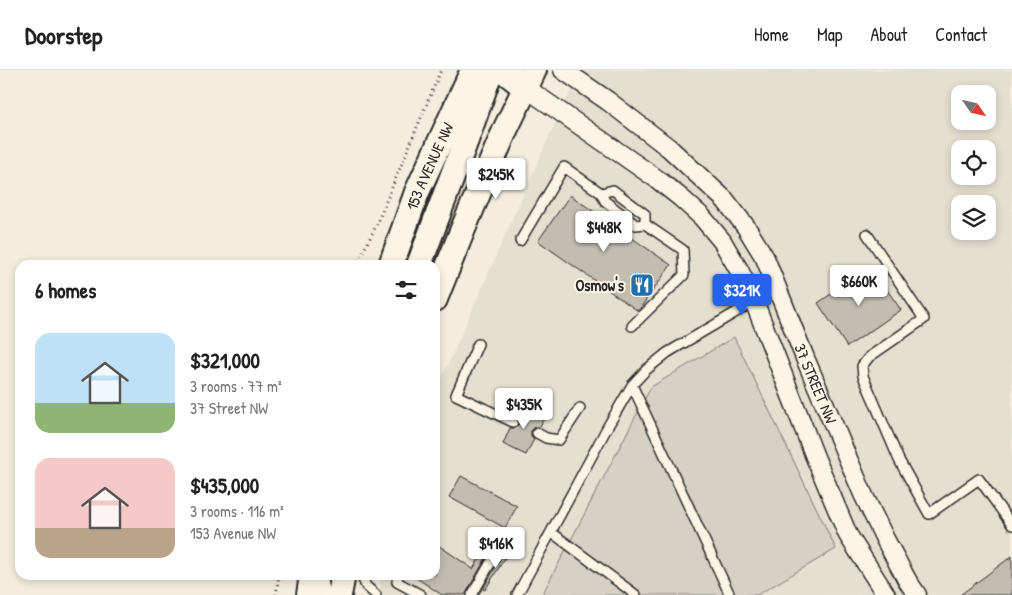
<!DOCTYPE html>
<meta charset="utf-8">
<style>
body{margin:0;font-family:"Patrick Hand",sans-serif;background:#f2f2f2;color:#222;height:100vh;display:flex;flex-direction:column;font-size:19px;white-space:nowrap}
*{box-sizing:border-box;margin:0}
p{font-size:16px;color:#767676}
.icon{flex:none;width:28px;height:28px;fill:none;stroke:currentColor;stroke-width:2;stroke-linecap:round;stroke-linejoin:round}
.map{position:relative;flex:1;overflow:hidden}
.sheet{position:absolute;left:15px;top:190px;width:425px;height:320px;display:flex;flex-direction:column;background:#fff;border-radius:15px;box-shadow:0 2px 8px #0003}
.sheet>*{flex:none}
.needle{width:32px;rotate:124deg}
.controls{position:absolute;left:951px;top:15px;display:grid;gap:10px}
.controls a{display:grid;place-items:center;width:45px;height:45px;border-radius:10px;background:#fff;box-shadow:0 2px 8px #0003;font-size:25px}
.price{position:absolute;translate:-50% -42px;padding:0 11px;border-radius:5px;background:#fff;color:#222;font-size:16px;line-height:32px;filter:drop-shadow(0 1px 2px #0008)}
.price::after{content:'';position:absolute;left:50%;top:30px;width:15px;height:11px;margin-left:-8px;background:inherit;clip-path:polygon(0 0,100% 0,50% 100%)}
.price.active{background:#2563eb;color:#fff}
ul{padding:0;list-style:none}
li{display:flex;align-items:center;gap:15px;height:125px;padding:0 20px}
li span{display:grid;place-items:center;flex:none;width:140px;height:100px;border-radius:15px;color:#555}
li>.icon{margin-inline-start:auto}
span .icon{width:60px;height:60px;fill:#fffc;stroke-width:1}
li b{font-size:21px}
h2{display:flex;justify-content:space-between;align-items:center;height:60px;padding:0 20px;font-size:21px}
header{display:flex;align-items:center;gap:30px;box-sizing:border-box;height:70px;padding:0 25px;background:#fff;border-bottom:1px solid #e0e0e0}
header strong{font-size:24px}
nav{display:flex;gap:28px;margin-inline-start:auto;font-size:18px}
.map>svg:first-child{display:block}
.built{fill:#e5dfd0;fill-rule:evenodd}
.green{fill:#d6d1c4;stroke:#807e78}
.building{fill:#c2bdb1;stroke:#2b2b2b}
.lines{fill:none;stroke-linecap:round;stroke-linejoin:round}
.lane-casing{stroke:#2b2b2b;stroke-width:12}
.street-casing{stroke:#2b2b2b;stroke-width:21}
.secondary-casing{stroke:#2b2b2b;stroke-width:28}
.path{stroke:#2b2b2b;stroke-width:3;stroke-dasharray:1 4;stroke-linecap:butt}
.lane{stroke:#fcf5e5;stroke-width:9}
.street{stroke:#fcf5e5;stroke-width:18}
.secondary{stroke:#fcf5e5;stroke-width:24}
.labels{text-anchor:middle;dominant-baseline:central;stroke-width:4;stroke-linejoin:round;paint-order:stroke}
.street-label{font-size:16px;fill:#2b2b2b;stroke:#fcf5e5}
.poi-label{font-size:16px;font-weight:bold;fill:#2b2b2b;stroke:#fcf5e5;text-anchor:end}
</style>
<header>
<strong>Doorstep</strong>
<nav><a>Home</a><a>Map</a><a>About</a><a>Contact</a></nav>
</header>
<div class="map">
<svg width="1012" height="525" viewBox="0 0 1012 525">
<rect width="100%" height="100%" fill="#f4edde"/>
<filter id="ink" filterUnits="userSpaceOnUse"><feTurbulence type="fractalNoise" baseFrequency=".02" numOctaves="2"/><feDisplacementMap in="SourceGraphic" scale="10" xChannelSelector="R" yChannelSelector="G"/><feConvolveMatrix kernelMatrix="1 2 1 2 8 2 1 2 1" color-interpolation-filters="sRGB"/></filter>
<g filter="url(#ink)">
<!-- built -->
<path class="built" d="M581,0H1012V525H379L381,505H435V320L442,308L546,73ZM960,24H988V51H960ZM960,79H988V106H960ZM960,134H988V161H960Z"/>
<!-- green -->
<path class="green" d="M734,267L836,479L757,525H542L651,317Z"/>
<!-- building -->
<path class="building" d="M570,125L671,195L638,241L538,171Z
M871,197L901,240L847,277L818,233Z
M522,334L545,345L540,357H534L531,360V366L534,369L526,385L503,374L510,358H514L518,355L519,351L516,346Z
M461,406L517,436L505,458L449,427Z
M490,472L494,474L465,525H442L412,505H435V473L473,499Z
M505,481L508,483L485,520L483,519Z
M1012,486V525H960Z"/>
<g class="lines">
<!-- lane casing -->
<g class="lane-casing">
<path id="lane" d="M601,123L613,120L645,144V154
M867,164L924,249L869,287L862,296L863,306L899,390L929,444L979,409L1012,455
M520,171L564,97L601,123L605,131L636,155L645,154L683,180L684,205L632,256
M478,274L456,325L513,352
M632,315L730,525
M537,363L546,368L559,370L580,338
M551,462L636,525
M321,505L325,525
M361,505L366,516L376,525
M398,505L397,512L421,525
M472,525L506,466
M517,525L608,356L632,315L646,300L667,283L777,218"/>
</g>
<!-- street casing -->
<g class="street-casing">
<g id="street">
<path id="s1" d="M563,0L608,31L669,78L725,130L746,157L765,188L805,288L863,424L885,469L907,510L917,525"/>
<path d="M526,18L657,109L681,128L702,147L722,171L739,200L754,231L815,387L848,465L886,525"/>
</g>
</g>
<!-- secondary casing -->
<g class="secondary-casing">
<g id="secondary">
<path d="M503,0L526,18"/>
<path id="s2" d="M391,195L417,122L473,0"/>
<path d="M419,195L466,70L491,0"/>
<path d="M435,229L463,159L506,58L534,0"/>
<path d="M309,525L312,505"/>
<path d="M339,525L343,505"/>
</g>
</g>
<!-- path -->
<path class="path" d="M356,195L375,158L441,0
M276,525L279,505"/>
<!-- lane -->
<use href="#lane" class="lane"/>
<!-- street -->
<use href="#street" class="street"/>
<!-- secondary -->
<use href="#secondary" class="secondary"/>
</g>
</g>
<!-- icons -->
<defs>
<g id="restaurant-square" transform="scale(1.25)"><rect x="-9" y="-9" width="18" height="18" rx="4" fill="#1f6fb2" stroke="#fcf5e5"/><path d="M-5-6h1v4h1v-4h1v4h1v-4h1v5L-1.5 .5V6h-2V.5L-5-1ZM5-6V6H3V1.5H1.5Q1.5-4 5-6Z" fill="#fff"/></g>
</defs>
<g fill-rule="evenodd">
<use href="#restaurant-square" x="642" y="215"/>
</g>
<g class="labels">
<!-- street labels -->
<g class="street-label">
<text stroke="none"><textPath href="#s2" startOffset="106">153 AVENUE NW</textPath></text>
<text stroke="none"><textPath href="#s1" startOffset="414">37 STREET NW</textPath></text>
</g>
<!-- poi labels -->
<g class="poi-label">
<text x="624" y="215">Osmow's</text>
</g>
</g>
</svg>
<div class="controls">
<a><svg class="needle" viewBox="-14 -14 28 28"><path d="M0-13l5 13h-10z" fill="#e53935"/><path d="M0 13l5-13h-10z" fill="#767676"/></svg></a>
<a><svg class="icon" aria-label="locate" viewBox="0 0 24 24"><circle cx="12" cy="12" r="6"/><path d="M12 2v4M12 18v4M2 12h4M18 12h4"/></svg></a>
<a><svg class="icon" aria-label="layers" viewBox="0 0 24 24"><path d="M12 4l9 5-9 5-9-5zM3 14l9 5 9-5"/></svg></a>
</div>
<b class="price" style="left:496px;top:130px">$245K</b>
<b class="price" style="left:604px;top:183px">$448K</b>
<b class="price" style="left:859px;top:237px">$660K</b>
<b class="price active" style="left:742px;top:246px">$321K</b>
<b class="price" style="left:524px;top:360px">$435K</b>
<b class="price" style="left:496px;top:499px">$416K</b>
<section class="sheet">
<h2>6 homes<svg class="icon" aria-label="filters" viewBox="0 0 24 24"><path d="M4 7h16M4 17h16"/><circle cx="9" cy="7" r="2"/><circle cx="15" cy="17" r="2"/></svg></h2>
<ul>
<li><span style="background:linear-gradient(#bfe0f5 70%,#8fb573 0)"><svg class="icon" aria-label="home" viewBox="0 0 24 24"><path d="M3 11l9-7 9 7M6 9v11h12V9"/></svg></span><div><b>$321,000</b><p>3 rooms · 77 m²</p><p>37 Street NW</p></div></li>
<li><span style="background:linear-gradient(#f6c9c9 70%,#b9a48a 0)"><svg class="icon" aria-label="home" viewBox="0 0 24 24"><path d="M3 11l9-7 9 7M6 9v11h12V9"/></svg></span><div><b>$435,000</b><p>3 rooms · 116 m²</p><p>153 Avenue NW</p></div></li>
</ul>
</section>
</div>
